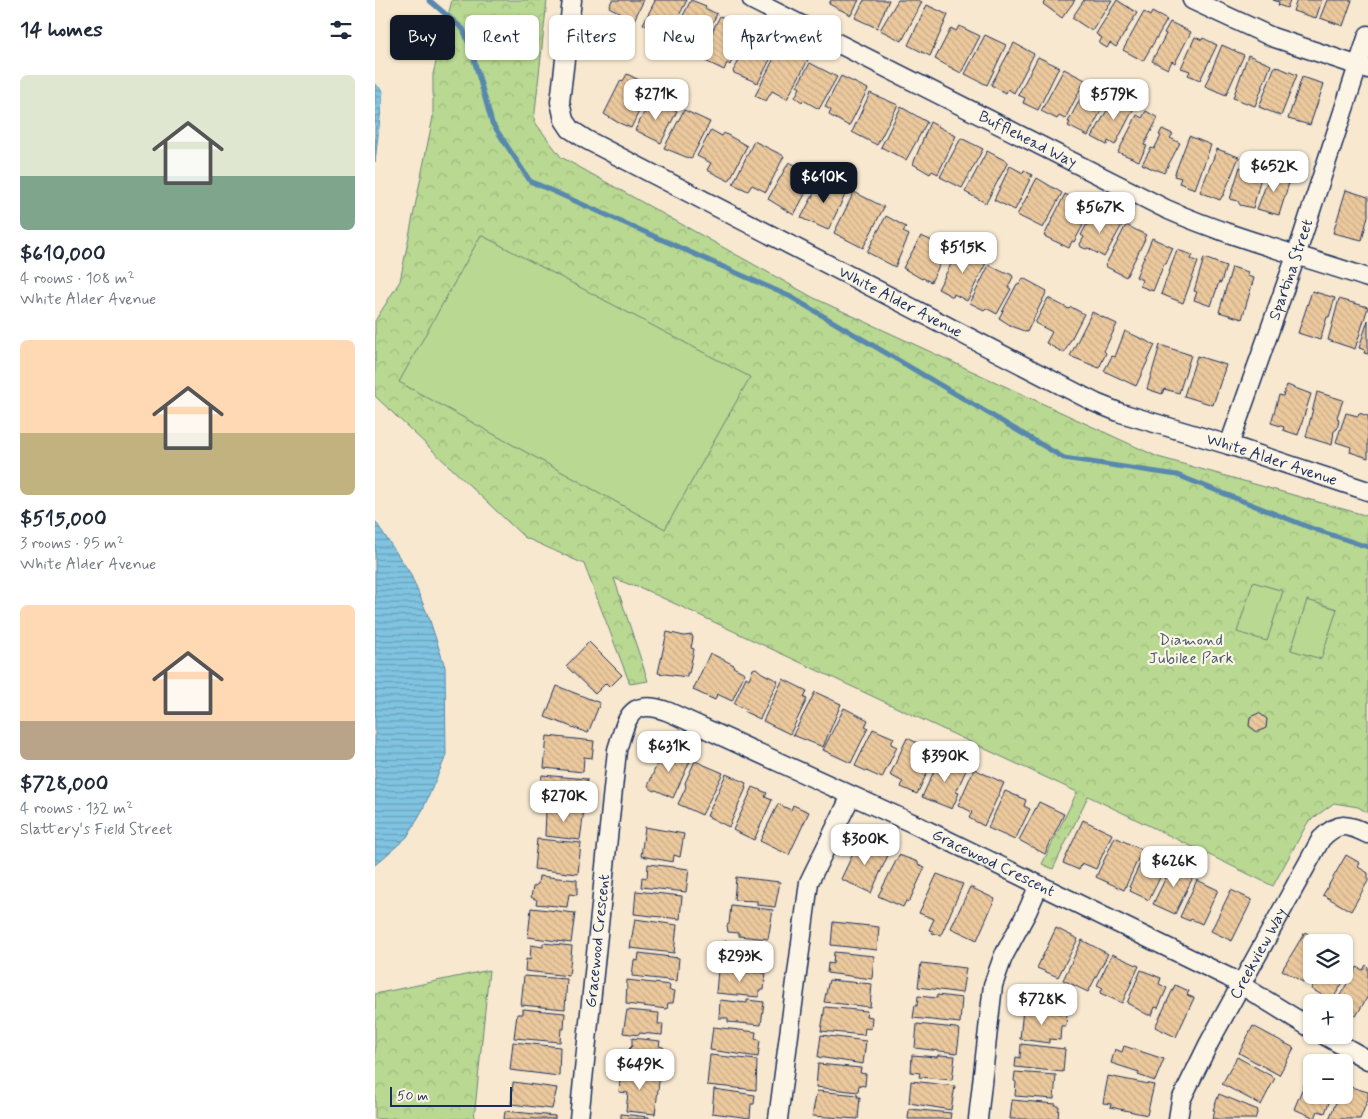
<!DOCTYPE html>
<meta charset="utf-8">
<style>
body{margin:0;font-family:Mynerve,sans-serif;background:#f2f2f3;color:#1f2937;height:100vh;display:flex;flex-direction:column;font-size:19px;white-space:nowrap}
*{box-sizing:border-box;margin:0}
p{font-size:16px;color:#747a83}
.icon{flex:none;width:28px;height:28px;fill:none;stroke:currentColor;stroke-width:2;stroke-linecap:round;stroke-linejoin:round}
.map{position:relative;flex:1;overflow:hidden}
.panel{display:flex;flex-direction:column;background:#fff;width:375px}
.panel>*{flex:none}
.guide{position:absolute;left:15px;top:15px;width:475px;height:45px;display:flex;gap:10px}
.fabs{position:absolute;left:928px;top:934px;display:grid;gap:10px}
.fabs a{display:grid;place-items:center;width:50px;height:50px;border-radius:8px;background:#fff;box-shadow:0 1px 4px #0004;font-size:25px}
.scale{position:absolute;left:15px;bottom:12px;width:122px;box-sizing:border-box;padding-left:5px;border:2px solid #1b2f5e;border-top:0;font-size:14px;line-height:18px;white-space:nowrap;color:#1b2f5e;-webkit-text-stroke:4px #fcf5e5;paint-order:stroke}
.price{position:absolute;translate:-50% -42px;padding:0 11px;border-radius:10px;background:#fff;color:#222;font-size:16px;line-height:32px;filter:drop-shadow(0 1px 2px #0008)}
.price::after{content:'';position:absolute;left:50%;top:30px;width:15px;height:11px;margin-left:-8px;background:inherit;clip-path:polygon(0 0,100% 0,50% 100%)}
.price.active{background:#111827;color:#fff}
ul{padding:0;list-style:none}
li{display:grid;align-content:center;gap:10px;height:265px;padding:0 20px}
li span{display:grid;place-items:center;height:155px;border-radius:8px;color:#555}
li>.icon{margin-inline-start:auto}
span .icon{width:90px;height:90px;fill:#fffc;stroke-width:1}
li b{font-size:21px}
h2{display:flex;justify-content:space-between;align-items:center;height:60px;padding:0 20px;font-size:21px}
.chip{padding:0 18px;border-radius:8px;background:#fff;box-shadow:0 1px 4px #0004;font-size:18px;line-height:45px}
.chip.active{background:#111827;color:#fff}
main{display:flex;flex:1;min-height:0}
.map>svg:first-child{display:block}
.forest{fill:url(#forest-crowns);stroke:#6a8478}
.garden{fill:#b9d891;stroke:#6a8478}
.water{fill:url(#water-rules);stroke:#5888ad}
.lines{fill:none;stroke-linecap:round;stroke-linejoin:round}
.stream{stroke:#5888ad;stroke-width:5}
.building{fill:url(#building-back-hatch);stroke:#1b2f5e}
.minor-casing{stroke:#1b2f5e;stroke-width:21}
.minor{stroke:#fcf5e5;stroke-width:18}
.labels{text-anchor:middle;dominant-baseline:central;stroke-width:4.5;stroke-linejoin:round;paint-order:stroke}
.street-label{font-size:16px;fill:#1b2f5e;stroke:#fcf5e5}
.park-label{font-size:16px;fill:#42596b;stroke:#fcf5e5}
</style>
<main>
<section class="panel">
<h2>14 homes<svg class="icon" aria-label="filters" viewBox="0 0 24 24"><path d="M4 7h16M4 17h16"/><circle cx="9" cy="7" r="2"/><circle cx="15" cy="17" r="2"/></svg></h2>
<ul>
<li><span style="background:linear-gradient(#dfe7d0 65%,#7fa58c 0)"><svg class="icon" aria-label="home" viewBox="0 0 24 24"><path d="M3 11l9-7 9 7M6 9v11h12V9"/></svg></span><div><b>$610,000</b><p>4 rooms · 108 m²</p><p>White Alder Avenue</p></div></li>
<li><span style="background:linear-gradient(#ffd9b3 60%,#c2b280 0)"><svg class="icon" aria-label="home" viewBox="0 0 24 24"><path d="M3 11l9-7 9 7M6 9v11h12V9"/></svg></span><div><b>$515,000</b><p>3 rooms · 95 m²</p><p>White Alder Avenue</p></div></li>
<li><span style="background:linear-gradient(#ffd9b3 75%,#b9a48a 0)"><svg class="icon" aria-label="home" viewBox="0 0 24 24"><path d="M3 11l9-7 9 7M6 9v11h12V9"/></svg></span><div><b>$728,000</b><p>4 rooms · 132 m²</p><p>Slattery's Field Street</p></div></li>
</ul>
</section>
<div class="map">
<svg width="993" height="1119" viewBox="0 0 993 1119">
<defs>
<pattern id="forest-crowns" width="20" height="18" patternUnits="userSpaceOnUse" patternTransform="scale(1.25)"><rect width="20" height="18" fill="#b9d891"/><path d="M2 6a3 3 0 1 1 6 0M12 15a3 3 0 1 1 6 0" fill="none" stroke="#9eba7f"/></pattern>
<pattern id="water-rules" width="6" height="5" patternUnits="userSpaceOnUse" patternTransform="scale(1.25)"><rect width="6" height="5" fill="#80c4e1"/><path d="M0 2.5h6" fill="none" stroke="#68a0ba"/></pattern>
<pattern id="building-back-hatch" width="6" height="6" patternUnits="userSpaceOnUse" patternTransform="scale(1.25)"><rect width="6" height="6" fill="#ecc99d"/><path d="M-1 5l2 2M0 0l6 6M5-1l2 2" fill="none" stroke="#caad8a"/></pattern>
</defs>
<rect width="100%" height="100%" fill="#f7e8cf"/>
<filter id="ink" filterUnits="userSpaceOnUse"><feTurbulence type="fractalNoise" baseFrequency=".02" numOctaves="2"/><feDisplacementMap in="SourceGraphic" scale="10" xChannelSelector="R" yChannelSelector="G"/><feConvolveMatrix kernelMatrix="1 2 1 2 8 2 1 2 1" color-interpolation-filters="sRGB"/></filter>
<g filter="url(#ink)">
<!-- forest -->
<path class="forest" d="M77,0H172L159,121L186,157L439,298L783,457L993,516V813L983,807L959,803L933,822L898,886L713,796L678,869L667,864L702,792L262,586L253,584L239,578L273,681L255,684L209,564L149,537L0,396V321L25,281L58,117V74Z
M114,970L99,1119H0V994Z"/>
<!-- garden -->
<path class="garden" d="M106,235L375,377L290,529L24,382Z
M878,582L908,591L892,641L862,632Z
M932,600L962,609L946,659L916,650Z"/>
<!-- water -->
<path class="water" d="M0,84L8,91L0,162Z
M0,521L35,573L54,618L70,667L71,756L48,809L32,837L0,865Z"/>
<g class="lines">
<!-- stream -->
<path class="stream" d="M54,0L88,29L96,49L117,123L155,181L416,297L689,458L802,475L936,528L993,547"/>
</g>
<!-- building -->
<path class="building" d="M237,0H269L259,20L234,7Z
M279,0H312L293,37L268,24L280,1Z
M316,0L331,6L330,8L342,14L319,57L294,43Z
M456,0H484L476,15L454,4Z
M489,0H514L502,28L480,18Z
M523,0H543L547,2L527,41L505,30Z
M671,0H700L687,18L668,4Z
M709,0H737L717,31L697,18Z
M742,0L762,13L741,47L735,43L732,48L724,43L727,38L721,34Z
M898,0H915L912,8L903,5L904,2Z
M922,0H947L941,18L918,11Z
M952,0H977L968,26L945,18Z
M552,5L573,15L555,56L533,45Z
M769,12L775,16L777,12L792,20L768,61L748,50Z
M345,16L366,25V27L372,30L355,65L352,63L349,70L324,58Z
M795,22L816,32L800,63L797,61L793,69L777,61L791,34L789,33Z
M584,26L605,36L586,73L560,59L576,28L581,31Z
M374,34L402,46L383,83L359,73L358,71L364,61L360,60Z
M610,35L631,45L612,85L590,74Z
M820,37L827,40L828,38L842,45L825,80L813,75L815,71L806,68Z
M639,43L659,54L639,93L633,89L631,93L616,85Z
M847,45L869,55L851,95L830,86Z
M405,46L433,60L412,99L397,91L391,101L380,96Z
M873,55L896,65L880,106L858,98Z
M663,57L684,67L663,110L648,103L650,98L643,95Z
M435,63L462,77L444,109L428,100L427,102L420,97L425,88L422,86Z
M900,66L922,75L906,116L884,107Z
M689,69L710,80L690,119L684,116L682,119L666,111Z
M252,74L276,86L256,128L242,122L229,114L246,80L248,81Z
M466,76L493,89L474,126L454,115L456,110L450,107Z
M927,77L949,84L935,125L913,119Z
M713,84L734,95L713,136L693,126L695,122H693Z
M495,93L523,105L502,145L477,132Z
M740,96L760,106L740,145L733,141L732,145L717,137Z
M277,98L302,111L286,143L260,130Z
M526,107L552,122L531,160L506,147Z
M309,110L335,122L316,159L289,148Z
M771,111L783,118L769,145L772,146L764,161L743,152L762,115L767,118Z
M555,122L581,136L563,174L557,171L555,174L538,164Z
M787,129L798,134L795,138L805,143L789,173L783,170H780L767,164L776,148L779,149L786,136L784,135Z
M336,130L347,136L349,133L372,146L354,181L332,170L336,163L322,156Z
M814,136L836,145L820,189L804,183L806,178L799,176Z
M586,138L608,149L587,188L565,177Z
M379,141L409,156L391,192L377,185L373,191L358,184Z
M842,149L864,157L848,196H847L845,200L825,192Z
M612,151L633,162L611,203L590,192Z
M414,162L440,175L419,215L393,199Z
M635,166L648,173L649,170L657,175L640,210L619,200Z
M876,166L888,169L878,208L865,205L863,201L855,199L865,167L874,170Z
M897,169L914,174L911,182L914,183L904,215L882,209Z
M447,178L472,191L453,230L426,218Z
M662,178L687,193L668,228L642,215Z
M971,190L993,197V216L987,240L958,233Z
M479,192L509,207L488,248L459,233Z
M690,194L717,208L699,242L697,241L694,248L669,236Z
M719,211L747,225L729,257L713,248L711,249L706,247L705,244L709,237L706,235Z
M511,216L531,227L528,232L534,235L520,267L492,252Z
M751,225L771,235L769,238L770,239L751,277L730,266Z
M546,236L569,246V249L566,257L568,258L556,282L548,278L547,279L528,268Z
M777,238L798,248L791,264H789L778,291L765,286L767,280L761,277Z
M586,245L613,259L592,301L579,294L578,297L563,289Z
M802,250L818,255L816,259L823,262L808,303L786,294Z
M829,258L851,266L846,283L844,282L836,306L819,300L822,292L819,291Z
M614,265L630,273H633L637,275L638,277L633,287L636,289L622,314L611,308L609,310L595,303Z
M857,267L873,272L872,276L879,278L867,319L844,312Z
M648,278L672,291L652,332L638,327L624,318L642,284L644,285Z
M937,291L960,298L954,317H952L945,340L923,333Z
M673,298L694,309L696,307L709,314L689,353L671,343L677,332L660,323Z
M964,299L993,307L980,349L953,340Z
M717,312L742,324L729,351L731,353L724,368L695,356Z
M993,320V354L989,353L990,350L984,348Z
M750,331L780,345L761,386L729,371L737,356L740,357Z
M785,345L816,355L804,393L789,389L787,394L772,389Z
M822,356L851,365L838,405L809,396Z
M912,385L936,394L923,435L908,430L909,427L896,423L904,395L908,396Z
M942,392L968,400L962,417L964,421L962,429L959,431L957,445L931,437Z
M971,413L983,416L984,413L993,416V458L975,452L976,447L961,442Z
M292,632L309,636L317,635L318,638L316,648L319,649L314,673H312V677L283,673Z
M214,642L247,675L235,687L231,683L220,694L191,666Z
M335,653L359,665L358,667L370,673L357,701L342,694L340,700L318,690Z
M381,668L387,673L403,681L385,719L370,712L371,709L359,704L371,677L374,679L378,669Z
M408,679L432,691L429,698L432,699L415,734L388,721Z
M182,686L225,703L213,733L170,717Z
M440,692L466,704L448,747L418,735Z
M469,708L493,720L490,727L493,728L476,763L448,750Z
M884,713L892,719L891,728L882,732L874,726L875,717Z
M498,729L519,738L516,744L522,747L507,778L480,766Z
M172,736L219,741L217,758L209,757L208,772L169,768Z
M532,738L562,752L542,794L526,787L528,782L515,775Z
M288,749L316,759L298,798L281,790L279,791L273,786Z
M566,756L592,768L581,792L584,793L577,809L547,797Z
M320,761L348,773L327,815L303,804L311,787L310,783Z
M599,769L629,783L609,826L594,818L597,812L583,805Z
M351,774L371,783L370,787L371,788L354,827L332,816Z
M167,775L212,779L210,802L206,801V803L164,799Z
M378,787L392,793L390,797L397,800L379,840L358,830Z
M630,791L651,800L649,806L655,809L640,840L613,828Z
M664,802L689,814L670,854L644,840Z
M403,804L416,810L418,805L434,812L414,855L385,841Z
M182,807L209,810L205,840L170,836L171,811L173,809L181,810Z
M708,820L737,834L721,869L707,863L704,870L688,863Z
M270,827L309,834L305,857L299,855L298,862L266,856Z
M488,837L501,844L499,849L513,855L496,893L466,879L484,841L486,842Z
M740,837L767,850L749,890L721,877Z
M162,839L206,843L203,874L159,869Z
M772,849L794,859L774,900L755,891L756,888L754,887Z
M524,855L543,862V864L550,867L534,902L531,901L528,907L503,896Z
M971,855L985,863L983,867L993,873V881L976,911L948,895Z
M805,862L815,867L813,872L819,875L800,914L778,904L797,865L802,868Z
M273,864L314,869L311,892L266,887L267,877L272,878Z
M562,874L588,884L566,935L557,933L558,931L554,930L559,919L544,913Z
M164,876L202,880V895L194,894L192,907L161,904L162,900L156,897L158,887L163,884Z
M361,877L405,882L400,907L382,905V901L359,900Z
M822,880L843,890L827,924L816,919L815,921L805,917Z
M595,887L620,899L602,940L576,928Z
M856,890L877,900L857,941L836,931Z
M261,891L307,896L305,919L259,914Z
M356,905L398,910L393,939L364,936V933L353,932L352,925L354,924Z
M156,908L200,913L196,943L153,937Z
M260,919L302,925L299,953L255,948Z
M458,922L504,927L502,950L456,945Z
M681,928L703,939L683,977L662,968Z
M930,932L947,942H936V975H939L933,985L907,970Z
M707,940L733,954L713,992L688,980Z
M350,941L392,945V947L396,948L394,970L348,965Z
M168,943L197,946L194,976L150,971L151,959L155,960L156,945L168,947Z
M459,952L499,956L497,979L452,973L453,963L458,964Z
M969,952L976,957L973,962L979,965L957,1000L936,989L944,975H969Z
M264,953L304,958L302,981L257,976L259,960L263,961Z
M737,954L764,966L747,1003L725,993L728,988L722,985Z
M546,963L591,968L587,993L543,987Z
M991,965L993,967V996L981,1016L969,1009V1002H961L982,967L988,970Z
M343,970L391,973L389,990H384V997L341,993Z
M766,970L786,978L784,984L792,988L783,1008L780,1007L777,1015H773L752,1003Z
M149,976L192,979L190,1009L146,1005Z
M252,980L295,985L294,990L300,991L298,1003H293L292,1009L251,1004Z
M454,980L497,984L495,1007L449,1002Z
M800,985L814,991L812,995L819,998L801,1037L780,1027Z
M562,995L587,998L585,1023L538,1018L540,1005L542,1006L543,996L562,998Z
M345,1000L372,1003V1000L389,1002L386,1025L353,1022V1018H344Z
M450,1007L492,1011L491,1016L497,1017L496,1029L490,1028L489,1035L446,1031Z
M148,1009L190,1013L189,1029H186L185,1042L139,1038L142,1014H148Z
M648,1009L692,1014L691,1026H686L685,1040L674,1039V1043L645,1039Z
M252,1010L284,1013L283,1024H288L287,1035L264,1033V1035L248,1033Z
M542,1024L581,1028L585,1030L582,1053L540,1048Z
M878,1026L919,1048L904,1075L864,1053Z
M338,1027L381,1032L380,1039L385,1040L383,1057L335,1050Z
M446,1035L491,1041L488,1064L443,1057Z
M257,1038L285,1041L284,1046L288,1047L290,1050L289,1059L286,1062L283,1061L282,1070L247,1066L248,1051H252L257,1046Z
M138,1042L185,1047L184,1076L135,1070Z
M646,1044L690,1049L688,1072L640,1067L641,1057L645,1058Z
M749,1046L789,1059L780,1081L763,1075L764,1072L736,1063L740,1049L747,1052Z
M335,1055L382,1060L381,1090L332,1085Z
M537,1055L562,1057L563,1055L580,1056L577,1080L544,1077L545,1073L536,1072Z
M862,1057L900,1078L886,1105L847,1084Z
M443,1064L486,1068L485,1073L491,1074L490,1086L484,1085L483,1092L441,1087Z
M936,1068V1095H957L950,1113L943,1111L940,1118L919,1109Z
M246,1070L285,1074L280,1114L251,1111L253,1093L244,1092Z
M640,1072L681,1075L679,1099L640,1096L641,1082L639,1081Z
M733,1076L779,1085L772,1115L735,1107L736,1104L728,1103Z
M536,1081L580,1086L576,1110L534,1103Z
M138,1082L182,1088L177,1109L136,1104Z
M969,1085L993,1092V1099L985,1119H954L964,1095H969Z
M339,1089L380,1095L379,1104H376L375,1118L337,1113Z
M442,1091L483,1095L482,1097H485L483,1119L437,1116Z
M844,1094L883,1110L880,1119H837L840,1111L838,1110Z
M637,1100L681,1104V1106H684L683,1119H635Z
M534,1109L576,1113L575,1119H533Z
M130,1111L180,1116V1119H129Z
M246,1114L274,1117V1119H246Z"/>
<g class="lines">
<!-- minor casing -->
<g class="minor-casing">
<g id="minor">
<path id="s1" d="M197,0L185,102L189,120L195,129L212,140L721,403L746,413L854,445L993,491"/>
<path id="s2" d="M377,0L791,209C857,238 925,255 993,278"/>
<path d="M817,0L897,37L993,69"/>
<path id="s3" d="M854,445L921,256L993,35"/>
<path d="M949,1035L993,1060"/>
<path id="s4" d="M204,1119L242,750C252,718 254,697 294,712L537,823L853,977L936,1028"/>
<path d="M403,1119L434,882L476,796"/>
<path d="M603,1119L618,985L628,957L652,912L664,885"/>
<path id="s5" d="M803,1119L806,1100L834,1043L946,839C963,821 972,824 993,834"/>
</g>
</g>
<!-- minor -->
<use href="#minor" class="minor"/>
</g>
</g>
<g class="labels">
<!-- street labels -->
<g class="street-label">
<text stroke="none"><textPath href="#s2" startOffset="309">Bufflehead Way</textPath></text>
<text stroke="none"><textPath href="#s3" startOffset="186">Spartina Street</textPath></text>
<text stroke="none"><textPath href="#s1" startOffset="505">White Alder Avenue</textPath></text>
<text stroke="none"><textPath href="#s1" startOffset="910">White Alder Avenue</textPath></text>
<text stroke="none"><textPath href="#s4" startOffset="808">Gracewood Crescent</textPath></text>
<text stroke="none"><textPath href="#s4" startOffset="179">Gracewood Crescent</textPath></text>
<text stroke="none"><textPath href="#s5" startOffset="185">Creekview Way</textPath></text>
</g>
<!-- park labels -->
<g class="park-label">
<text x="816" y="640">Diamond<tspan x="816" dy="18">Jubilee Park</tspan></text>
</g>
</g>
</svg>
<div class="fabs">
<a><svg class="icon" aria-label="layers" viewBox="0 0 24 24"><path d="M12 4l9 5-9 5-9-5zM3 14l9 5 9-5"/></svg></a>
<a>+</a>
<a>−</a>
</div>
<div class="scale">50 m</div>
<b class="price" style="left:281px;top:121px">$271K</b>
<b class="price" style="left:739px;top:121px">$579K</b>
<b class="price" style="left:899px;top:193px">$652K</b>
<b class="price active" style="left:449px;top:204px">$610K</b>
<b class="price" style="left:725px;top:234px">$567K</b>
<b class="price" style="left:588px;top:274px">$515K</b>
<b class="price" style="left:294px;top:773px">$631K</b>
<b class="price" style="left:570px;top:783px">$390K</b>
<b class="price" style="left:189px;top:823px">$270K</b>
<b class="price" style="left:490px;top:866px">$300K</b>
<b class="price" style="left:799px;top:888px">$626K</b>
<b class="price" style="left:365px;top:983px">$293K</b>
<b class="price" style="left:667px;top:1026px">$728K</b>
<b class="price" style="left:265px;top:1091px">$649K</b>
<div class="guide">
<a class="chip active">Buy</a>
<a class="chip">Rent</a>
<a class="chip">Filters</a>
<a class="chip">New</a>
<a class="chip">Apartment</a>
</div>
</div>
</main>
